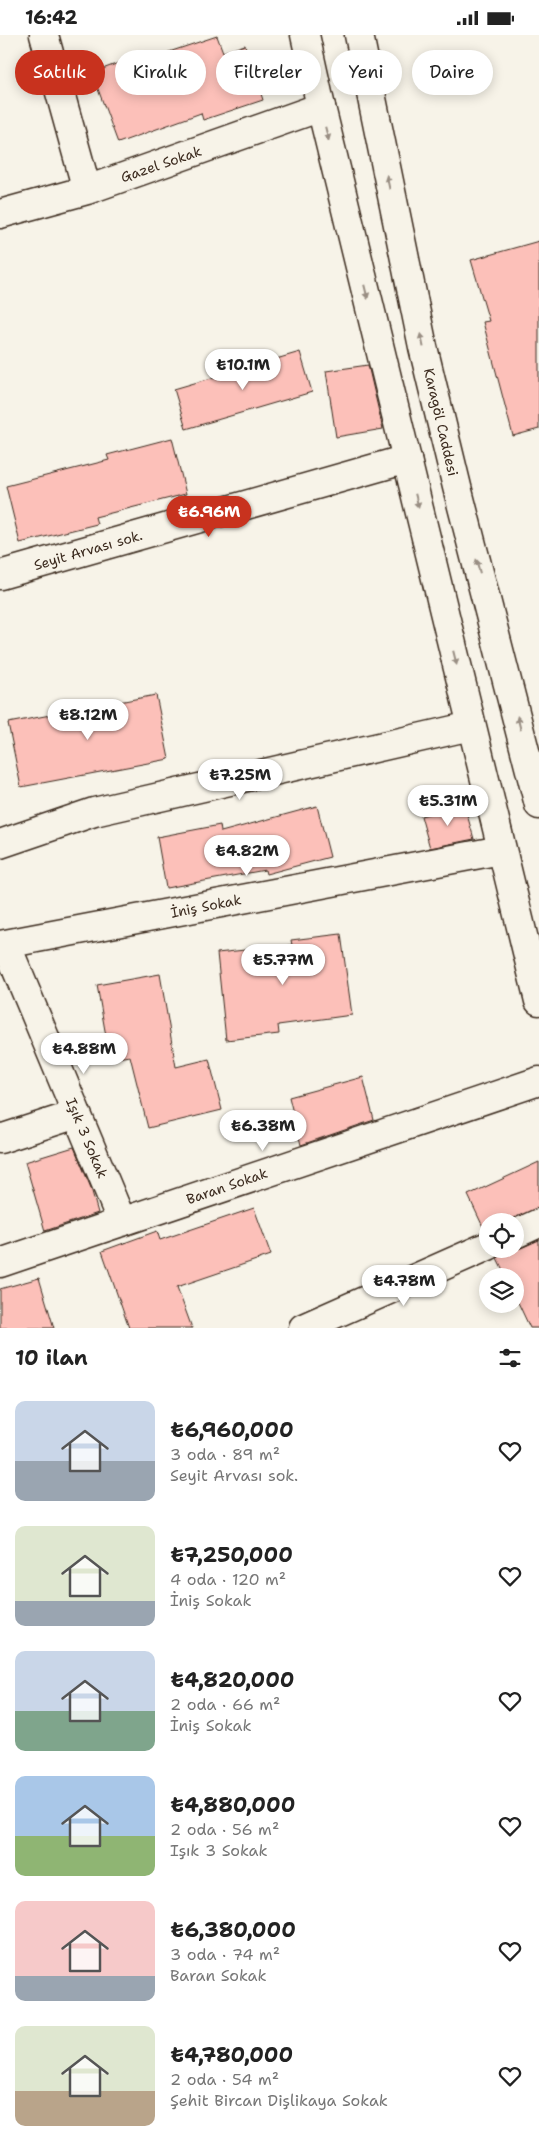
<!DOCTYPE html>
<html lang="tr">
<meta charset="utf-8">
<style>
body{margin:0;font-family:"Shantell Sans",sans-serif;background:#f6f6f6;color:#222;height:100vh;display:flex;flex-direction:column;font-size:19px;white-space:nowrap}
*{box-sizing:border-box;margin:0}
p{font-size:16px;color:#767676}
.icon{flex:none;width:28px;height:28px;fill:none;stroke:currentColor;stroke-width:2;stroke-linecap:round;stroke-linejoin:round}
.map{position:relative;height:1293px;overflow:hidden}
.sheet{display:flex;flex-direction:column;background:#fff;flex:1}
.sheet>*{flex:none}
.banner{position:absolute;left:15px;top:15px;width:510px;height:45px;display:flex;gap:10px}
.controls{position:absolute;left:479px;top:1178px;display:grid;gap:10px}
.controls a{display:grid;place-items:center;width:45px;height:45px;border-radius:50%;background:#fff;box-shadow:0 2px 12px #0003;font-size:25px}
.price{position:absolute;translate:-50% -42px;padding:0 11px;border-radius:18px;background:#fff;color:#222;font-size:16px;line-height:32px;filter:drop-shadow(0 1px 2px #0008)}
.price::after{content:'';position:absolute;left:50%;top:30px;width:15px;height:11px;margin-left:-8px;background:inherit;clip-path:polygon(0 0,100% 0,50% 100%)}
.price.selected{background:#c8321e;color:#fff}
ul{padding:0;list-style:none}
li{display:flex;align-items:center;gap:15px;height:125px;padding:0 15px}
li span{display:grid;place-items:center;flex:none;width:140px;height:100px;border-radius:10px;color:#555}
li>.icon{margin-inline-start:auto}
span .icon{width:60px;height:60px;fill:#fffc;stroke-width:1}
li b{font-size:21px}
h2{display:flex;justify-content:space-between;align-items:center;height:60px;padding:0 15px;font-size:21px}
.tag{padding:0 18px;border-radius:22px;background:#fff;box-shadow:0 2px 12px #0003;font-size:18px;line-height:45px}
.tag.selected{background:#c8321e;color:#fff}
.status{display:flex;justify-content:space-between;align-items:center;height:35px;padding:0 25px;background:#fff;direction:ltr}
.status svg{height:14px;fill:currentColor}
.map>svg:first-child{display:block}
.building{fill:#fcc0b9;stroke:#3b2a1e}
.lines{fill:none;stroke-linecap:round;stroke-linejoin:round}
.street-casing{stroke:#3b2a1e;stroke-width:31}
.secondary-casing{stroke:#3b2a1e;stroke-width:31}
.street{stroke:#f7f3e8;stroke-width:28}
.secondary{stroke:#f7f3e8;stroke-width:28}
.oneway{fill:#998e83}
.labels{text-anchor:middle;dominant-baseline:central;stroke-width:4;stroke-linejoin:round;paint-order:stroke}
.street-label{font-size:14px;fill:#3b2a1e;stroke:#f7f3e8}
</style>
<div class="status"><b>16:42</b><svg viewBox="0 0 49 12"><path d="M0 12V9h3v3zM5 12V6h3v6zM10 12V3h3v9zM15 12V0h3v12zM26 1h20v11H26zM47 4h2v5h-2z"/></svg></div>
<div class="map">
<svg width="539" height="1293" viewBox="0 0 539 1293">
<rect width="100%" height="100%" fill="#f7f3e8"/>
<filter id="ink" filterUnits="userSpaceOnUse"><feTurbulence type="fractalNoise" baseFrequency=".02" numOctaves="2"/><feDisplacementMap in="SourceGraphic" scale="10" xChannelSelector="R" yChannelSelector="G"/><feConvolveMatrix kernelMatrix="1 2 1 2 8 2 1 2 1" color-interpolation-filters="sRGB"/></filter>
<g filter="url(#ink)">
<!-- building -->
<path class="building" d="M217,1L223,17L245,10L263,65L203,85L201,78L118,108L92,38L145,18L148,24Z
M539,206V394L513,401L483,287L489,286L471,225Z
M300,317L312,357L186,394L174,354Z
M368,330L383,394L336,402L326,336Z
M172,403L186,459L95,482L97,489L20,508L6,451L109,425L107,420Z
M156,660L169,724L21,752L8,688Z
M464,769L474,804L430,813L421,781Z
M317,771L330,822L266,839L265,835L166,853L157,802L220,790L221,797Z
M341,899L352,980L278,990L279,999L226,1005L217,918L292,910L291,905Z
M160,939L176,1032L209,1024L222,1075L148,1093L130,1021L110,1024L97,950Z
M363,1042L374,1085L301,1110L289,1062Z
M74,1112L91,1153L98,1178L45,1196L25,1127Z
M539,1127V1173L507,1186H488V1196H485L468,1160Z
M254,1173L271,1220L177,1252L192,1293H129L102,1216L157,1196L160,1205Z
M539,1205V1293H530L515,1261V1241H506L497,1223L503,1214L521,1213Z
M39,1243L54,1293H0V1254Z"/>
<g class="lines">
<!-- street casing -->
<g class="street-casing">
<path id="street" d="M44,0L87,155
M0,179L87,155L321,72
M0,540L407,424
M0,809L94,777L471,691
M6,909L122,1187
M0,910L501,815
M0,1104L77,1079
M515,1199L539,1188
M0,1228L539,1046
M303,1293L488,1211"/>
</g>
<!-- secondary casing -->
<g class="secondary-casing">
<path id="secondary" d="M305,0L321,72L539,966
M359,0L423,312L457,452L539,770"/>
</g>
<!-- street -->
<use href="#street" class="street"/>
<!-- secondary -->
<use href="#secondary" class="secondary"/>
</g>
<!-- one-way arrows -->
<defs><path id="oneway-solid" d="M-6-.8H1V-3.2L6.5 0L1 3.2V.8H-6Z" transform="scale(1.25)"/></defs>
<g class="oneway">
<use href="#oneway-solid" transform="translate(327 99) rotate(76)"/>
<use href="#oneway-solid" transform="translate(388 147) rotate(-102)"/>
<use href="#oneway-solid" transform="translate(366 257) rotate(76)"/>
<use href="#oneway-solid" transform="translate(422 305) rotate(-102)"/>
<use href="#oneway-solid" transform="translate(417 466) rotate(76)"/>
<use href="#oneway-solid" transform="translate(478 531) rotate(-105)"/>
<use href="#oneway-solid" transform="translate(455 623) rotate(76)"/>
<use href="#oneway-solid" transform="translate(519 688) rotate(-104)"/>
</g>
</g>
<g class="labels">
<!-- street labels -->
<g class="street-label">
<text transform="translate(161 129) rotate(-19)">Gazel Sokak</text>
<text transform="translate(441 387) rotate(77)">Karagöl Caddesi</text>
<text transform="translate(88 515) rotate(-16)">Seyit Arvası sok.</text>
<text transform="translate(206 871) rotate(-11)">İniş Sokak</text>
<text transform="translate(87 1103) rotate(67)">Işık 3 Sokak</text>
<text transform="translate(227 1151) rotate(-19)">Baran Sokak</text>
</g>
</g>
</svg>
<div class="controls">
<a><svg class="icon" aria-label="locate" viewBox="0 0 24 24"><circle cx="12" cy="12" r="6"/><path d="M12 2v4M12 18v4M2 12h4M18 12h4"/></svg></a>
<a><svg class="icon" aria-label="layers" viewBox="0 0 24 24"><path d="M12 4l9 5-9 5-9-5zM3 14l9 5 9-5"/></svg></a>
</div>
<b class="price" style="left:243px;top:356px">₺10.1M</b>
<b class="price selected" style="left:209px;top:503px">₺6.96M</b>
<b class="price" style="left:88px;top:706px">₺8.12M</b>
<b class="price" style="left:240px;top:766px">₺7.25M</b>
<b class="price" style="left:448px;top:792px">₺5.31M</b>
<b class="price" style="left:247px;top:842px">₺4.82M</b>
<b class="price" style="left:283px;top:951px">₺5.77M</b>
<b class="price" style="left:84px;top:1040px">₺4.88M</b>
<b class="price" style="left:263px;top:1117px">₺6.38M</b>
<b class="price" style="left:404px;top:1272px">₺4.78M</b>
<div class="banner">
<a class="tag selected">Satılık</a>
<a class="tag">Kiralık</a>
<a class="tag">Filtreler</a>
<a class="tag">Yeni</a>
<a class="tag">Daire</a>
</div>
</div>
<section class="sheet">
<h2>10 ilan<svg class="icon" aria-label="filters" viewBox="0 0 24 24"><path d="M4 7h16M4 17h16"/><circle cx="9" cy="7" r="2"/><circle cx="15" cy="17" r="2"/></svg></h2>
<ul>
<li><span style="background:linear-gradient(#c9d6e8 60%,#9aa5b1 0)"><svg class="icon" aria-label="home" viewBox="0 0 24 24"><path d="M3 11l9-7 9 7M6 9v11h12V9"/></svg></span><div><b>₺6,960,000</b><p>3 oda · 89 m²</p><p>Seyit Arvası sok.</p></div><svg class="icon" aria-label="heart" viewBox="0 0 24 24"><path d="M12 20l-8-8c-3-5 5-10 8-4 3-6 11-1 8 4z"/></svg></li>
<li><span style="background:linear-gradient(#dfe7d0 75%,#9aa5b1 0)"><svg class="icon" aria-label="home" viewBox="0 0 24 24"><path d="M3 11l9-7 9 7M6 9v11h12V9"/></svg></span><div><b>₺7,250,000</b><p>4 oda · 120 m²</p><p>İniş Sokak</p></div><svg class="icon" aria-label="heart" viewBox="0 0 24 24"><path d="M12 20l-8-8c-3-5 5-10 8-4 3-6 11-1 8 4z"/></svg></li>
<li><span style="background:linear-gradient(#c9d6e8 60%,#7fa58c 0)"><svg class="icon" aria-label="home" viewBox="0 0 24 24"><path d="M3 11l9-7 9 7M6 9v11h12V9"/></svg></span><div><b>₺4,820,000</b><p>2 oda · 66 m²</p><p>İniş Sokak</p></div><svg class="icon" aria-label="heart" viewBox="0 0 24 24"><path d="M12 20l-8-8c-3-5 5-10 8-4 3-6 11-1 8 4z"/></svg></li>
<li><span style="background:linear-gradient(#a9c7e8 60%,#8fb573 0)"><svg class="icon" aria-label="home" viewBox="0 0 24 24"><path d="M3 11l9-7 9 7M6 9v11h12V9"/></svg></span><div><b>₺4,880,000</b><p>2 oda · 56 m²</p><p>Işık 3 Sokak</p></div><svg class="icon" aria-label="heart" viewBox="0 0 24 24"><path d="M12 20l-8-8c-3-5 5-10 8-4 3-6 11-1 8 4z"/></svg></li>
<li><span style="background:linear-gradient(#f6c9c9 75%,#9aa5b1 0)"><svg class="icon" aria-label="home" viewBox="0 0 24 24"><path d="M3 11l9-7 9 7M6 9v11h12V9"/></svg></span><div><b>₺6,380,000</b><p>3 oda · 74 m²</p><p>Baran Sokak</p></div><svg class="icon" aria-label="heart" viewBox="0 0 24 24"><path d="M12 20l-8-8c-3-5 5-10 8-4 3-6 11-1 8 4z"/></svg></li>
<li><span style="background:linear-gradient(#dfe7d0 65%,#b9a48a 0)"><svg class="icon" aria-label="home" viewBox="0 0 24 24"><path d="M3 11l9-7 9 7M6 9v11h12V9"/></svg></span><div><b>₺4,780,000</b><p>2 oda · 54 m²</p><p>Şehit Bircan Dişlikaya Sokak</p></div><svg class="icon" aria-label="heart" viewBox="0 0 24 24"><path d="M12 20l-8-8c-3-5 5-10 8-4 3-6 11-1 8 4z"/></svg></li>
</ul>
</section>
